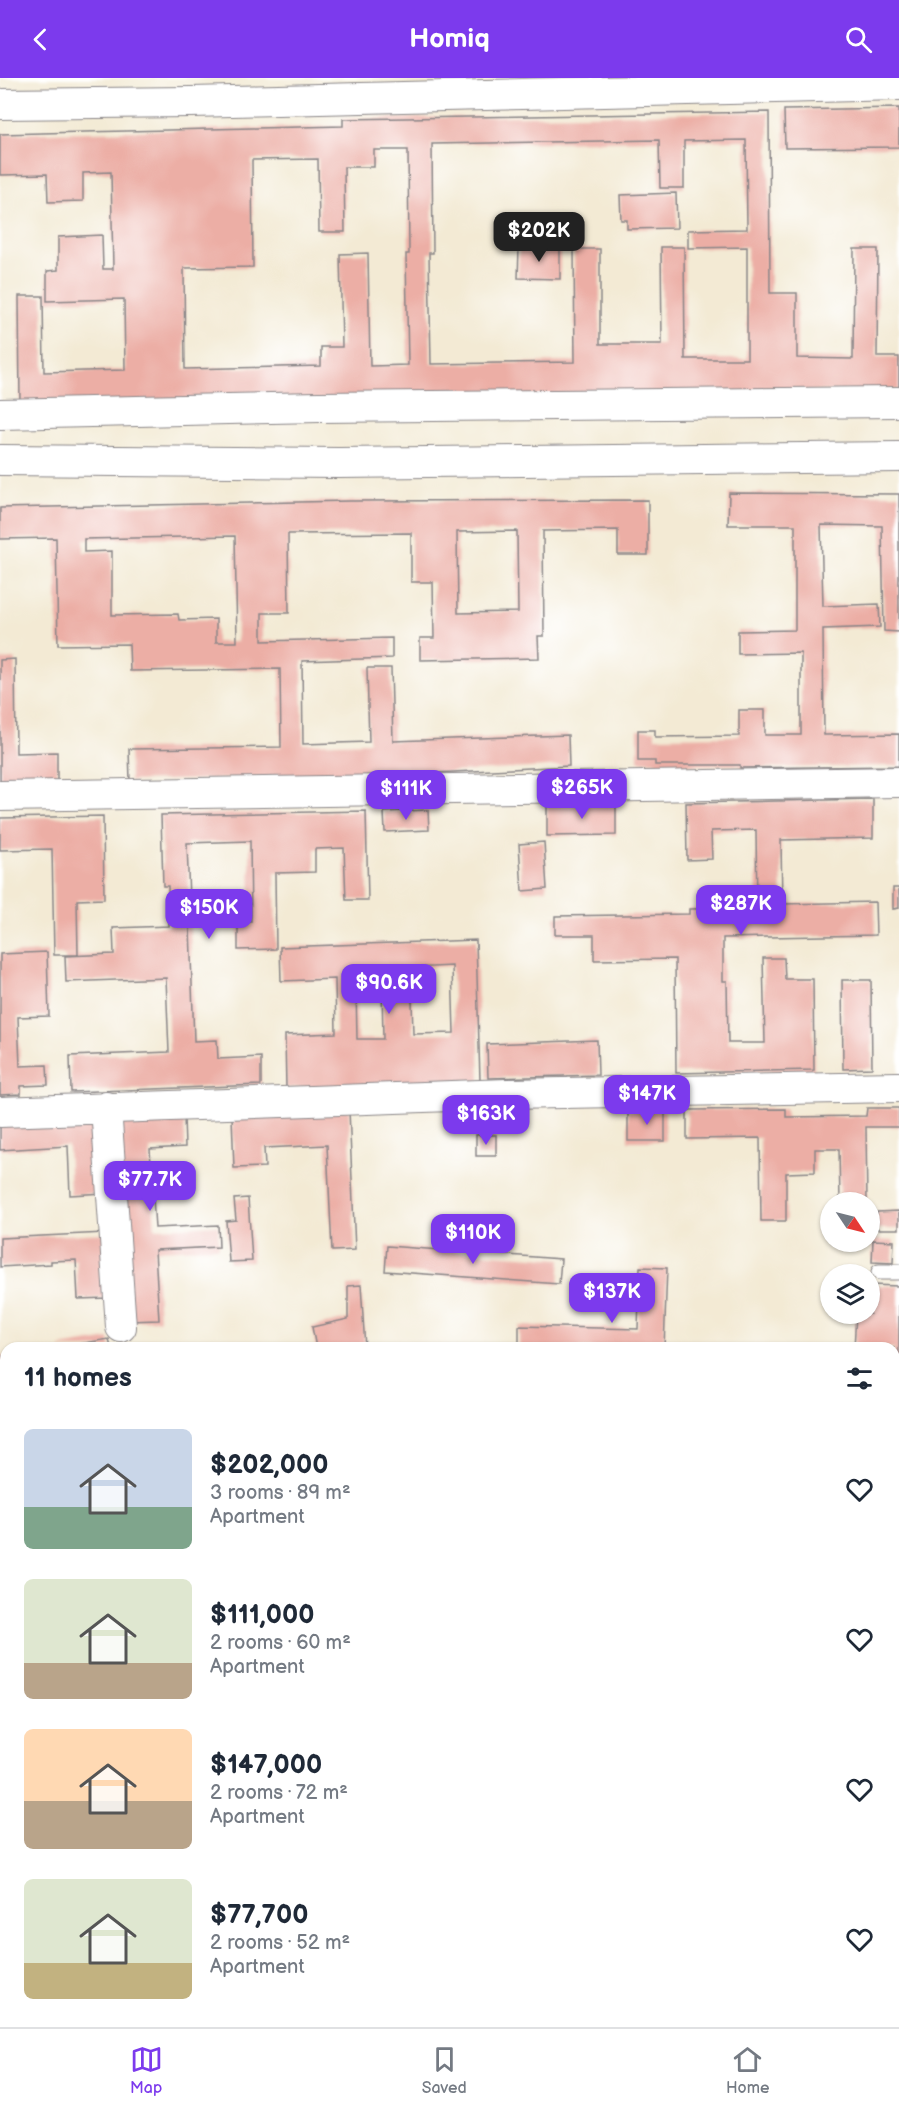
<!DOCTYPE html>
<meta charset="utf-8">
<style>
body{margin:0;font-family:"Balsamiq Sans",sans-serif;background:#f2f2f3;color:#1f2937;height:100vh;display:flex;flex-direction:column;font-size:22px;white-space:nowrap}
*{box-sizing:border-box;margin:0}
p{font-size:20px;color:#747a83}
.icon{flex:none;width:33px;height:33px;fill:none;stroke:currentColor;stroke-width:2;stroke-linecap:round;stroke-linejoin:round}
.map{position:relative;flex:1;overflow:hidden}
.drawer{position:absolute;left:0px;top:1264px;width:900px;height:686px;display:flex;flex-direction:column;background:#fff;border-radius:18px 18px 0 0;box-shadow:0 2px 4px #0004}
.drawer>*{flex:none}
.needle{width:39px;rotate:125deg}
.buttons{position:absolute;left:820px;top:1114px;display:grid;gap:12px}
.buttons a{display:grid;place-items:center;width:60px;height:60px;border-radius:50%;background:#fff;box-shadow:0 2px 4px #0004;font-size:30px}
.price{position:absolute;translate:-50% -51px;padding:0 14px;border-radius:12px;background:#7c3aed;color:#fff;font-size:20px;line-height:39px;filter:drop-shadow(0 2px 3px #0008)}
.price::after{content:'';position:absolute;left:50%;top:36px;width:18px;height:14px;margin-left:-9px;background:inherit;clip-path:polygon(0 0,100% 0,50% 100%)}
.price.active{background:#222;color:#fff}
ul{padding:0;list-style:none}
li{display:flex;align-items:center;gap:18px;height:150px;padding:0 24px}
li span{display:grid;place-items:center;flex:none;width:168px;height:120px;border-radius:9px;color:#555}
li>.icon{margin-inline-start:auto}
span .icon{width:72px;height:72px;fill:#fffc;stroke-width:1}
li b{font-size:26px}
h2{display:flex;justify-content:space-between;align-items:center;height:72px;padding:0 24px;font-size:26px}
header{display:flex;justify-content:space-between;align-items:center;height:78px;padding:0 24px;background:#7c3aed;color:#fff;font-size:27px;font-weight:700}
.tabs{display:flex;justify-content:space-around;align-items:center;height:84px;border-top:2px solid #e0e1e3;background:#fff;font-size:16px;color:#747a83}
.tabs a{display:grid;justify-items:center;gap:3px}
.tabs .active{color:#7c3aed}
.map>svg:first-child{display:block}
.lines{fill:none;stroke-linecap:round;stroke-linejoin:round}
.stream{stroke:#5cc8d4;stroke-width:9}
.building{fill:#ecaea5;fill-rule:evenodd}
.service-casing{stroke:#8a8688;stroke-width:17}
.minor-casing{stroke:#8a8688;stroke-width:32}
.service{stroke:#fff;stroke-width:15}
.minor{stroke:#fff;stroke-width:30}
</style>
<header><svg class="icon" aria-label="back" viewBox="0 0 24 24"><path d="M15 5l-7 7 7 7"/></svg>Homiq<svg class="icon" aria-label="search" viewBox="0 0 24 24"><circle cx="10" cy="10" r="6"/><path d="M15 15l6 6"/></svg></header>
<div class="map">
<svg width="899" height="1949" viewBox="0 0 899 1949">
<rect width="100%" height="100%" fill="#fff"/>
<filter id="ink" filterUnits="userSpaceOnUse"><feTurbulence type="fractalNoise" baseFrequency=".0167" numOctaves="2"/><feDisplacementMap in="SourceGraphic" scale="12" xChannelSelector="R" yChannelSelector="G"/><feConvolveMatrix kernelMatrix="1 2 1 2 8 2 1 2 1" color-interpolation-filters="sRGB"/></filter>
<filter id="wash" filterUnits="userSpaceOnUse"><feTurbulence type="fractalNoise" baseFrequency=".008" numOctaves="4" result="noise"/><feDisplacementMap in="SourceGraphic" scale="24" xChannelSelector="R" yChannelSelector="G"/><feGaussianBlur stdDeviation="1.35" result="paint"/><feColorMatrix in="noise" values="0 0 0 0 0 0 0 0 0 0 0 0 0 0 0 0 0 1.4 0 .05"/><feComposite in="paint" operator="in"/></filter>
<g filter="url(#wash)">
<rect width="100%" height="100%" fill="#f3ead4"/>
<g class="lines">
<!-- stream -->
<path class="stream" d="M894,1351H899
M0,1398L6,1396"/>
</g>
<g id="blocks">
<!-- building -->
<path class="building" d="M899,30V69L785,70L784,32Z
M769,34L770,215H797V280L853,281L854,171H878L877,279H899V312L20,327L19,218H43L44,294L125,292L124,221L47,223V193L58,192V159L102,157L103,191H113L111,94L83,95V123L48,124L47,96L0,97V56L343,48V41ZM659,62L660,110H684V63L746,62L747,151L688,152V170L747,169V281H685L684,169H661L662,266H600V171H574L575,284L431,286L429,175H433L432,66ZM374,72H408L409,176H406L408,287L370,288L368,175L340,176L342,269H321V288L185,291L184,190L253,189L252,82L318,81L319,154H345L344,89H374Z
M676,115L677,150L627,151V142H621L620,117Z
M519,170H560V201L518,200Z
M729,415L899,416V554L884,553L882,448L821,447L823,528L879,526L880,549L823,551L824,657L899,656V688L740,690V687H655V683H638V652H655V659L739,658V632H765V657H801V575L738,576V553L795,552V447H728Z
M648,422V477H618V452L543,453L544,558H538L539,580L420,582V560H434L433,504H411V455L288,456L289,535H262V563L392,560V580L302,583L303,666L369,664L367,590H391L393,663L568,657L569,688L393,697L130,703L129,671L281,669L280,591L130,593L129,566L58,567L56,460L0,461V430L350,423ZM517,453L518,534L458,535L457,454ZM235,458L237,564H216V541L179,542L178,536L112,537V473L84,474V461Z
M15,581L16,675L57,674V707L0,708V582Z
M873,721V760L781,762L782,826L875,824L876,857L723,860V903H727L728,965H765L763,880H784L785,901H813L814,992L676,995L675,881L594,882V857H555V838L689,836V831L757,830L756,752L711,753L712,781L687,782L686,725Z
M616,725V757L547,758V726Z
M428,732L429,752L385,754L384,734Z
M366,733L368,822H346L344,770L315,771V794L275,795L276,871L238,872V844H251L250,763L187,765L194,963L217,962L218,981L261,979V1007L71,1014L70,978L169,974L166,900L66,904L65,878L114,876L113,850L169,848L168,808H163L161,737Z
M103,738L104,821L77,822L78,877H54L52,771L0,772V740Z
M544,764L547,811L522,813L519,766Z
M893,810H899V830L893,831Z
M476,862L480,1003L286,1010L285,957L336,955L335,901L281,903L280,869ZM452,888L454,955L413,956L411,890ZM356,910H382L383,961H357Z
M47,874L49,938L18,939L20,988L47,987L48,1007L21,1008V1016L0,1017V876Z
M842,902H871L872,990L843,991Z
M597,962L598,997L488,1000L487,966Z
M867,1030H899V1049H866L867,1125H840L839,1071H815V1094L786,1095V1143H761L760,1060L687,1061V1032L786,1031V1039L866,1038Z
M349,1032L355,1172L332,1173L327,1067L264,1070L265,1089L234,1090L232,1039Z
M628,1033H665V1063H628Z
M100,1038L104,1115L70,1117L68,1068L0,1072V1044Z
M184,1039L185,1069L150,1071L155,1150L218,1147L219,1169L155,1172L159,1242L128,1243L118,1042Z
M476,1057H496V1078H476Z
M248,1120L252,1183L229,1184L226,1143L236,1142L234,1121Z
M899,1133V1151H877V1134Z
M105,1155L108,1220L78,1221L76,1182L51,1183V1186L0,1189V1160Z
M873,1162L894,1163L893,1185L872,1184Z
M387,1168L561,1181L559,1206L385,1193Z
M640,1189L667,1190L664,1270H519V1248L638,1251Z
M361,1207L365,1270H316L312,1249L348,1241V1208Z
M870,1207L899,1208V1325L894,1324V1270H854L856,1236H870Z
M109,1261L111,1270H60V1269Z
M163,1265L166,1270H136V1269Z
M6,1278V1324H2L0,1279Z
M0,1410H6V1469L0,1470Z
M0,1489H6V1766H0V1732H3L0,1695Z
M894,1503H899V1523L894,1524Z
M894,1570H899V1840H894Z
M0,1807H6V1834H0Z
M894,1876H899V1940H894Z
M0,1944H47V1949H0Z
M114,1944H144L143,1949H114Z
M186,1944H376V1949H185Z
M440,1944H626V1949H440Z
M638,1944H668V1949H638Z
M791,1944H818V1949H791Z"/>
</g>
</g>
<g filter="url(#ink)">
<use href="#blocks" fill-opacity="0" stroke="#8a8688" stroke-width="1.5"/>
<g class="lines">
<!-- service casing -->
<g class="service-casing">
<path id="service" d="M879,1194H899"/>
</g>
<!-- minor casing -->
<g class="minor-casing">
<path id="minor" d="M0,26L191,24L899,7
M0,336L319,329L899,324
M0,382L339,385L899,379
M0,718L899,704
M106,1029L121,1249
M0,1034L508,1016L899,1009
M894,1544H899
M0,1778L6,1779
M894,1857H899
M73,1944V1949
M846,1949L847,1944"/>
</g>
<!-- service -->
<use href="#service" class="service"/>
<!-- minor -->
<use href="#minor" class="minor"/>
</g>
</g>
</svg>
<div class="buttons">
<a><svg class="needle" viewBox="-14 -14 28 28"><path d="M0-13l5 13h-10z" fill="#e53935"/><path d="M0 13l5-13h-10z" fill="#747a83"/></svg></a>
<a><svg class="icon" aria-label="layers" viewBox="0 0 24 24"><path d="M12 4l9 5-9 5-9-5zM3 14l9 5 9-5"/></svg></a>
</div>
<b class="price active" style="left:539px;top:185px">$202K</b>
<b class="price" style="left:582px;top:742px">$265K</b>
<b class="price" style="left:406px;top:743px">$111K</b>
<b class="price" style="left:741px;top:858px">$287K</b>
<b class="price" style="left:209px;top:862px">$150K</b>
<b class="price" style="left:389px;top:937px">$90.6K</b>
<b class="price" style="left:647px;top:1048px">$147K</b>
<b class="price" style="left:486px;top:1068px">$163K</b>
<b class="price" style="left:150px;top:1134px">$77.7K</b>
<b class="price" style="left:473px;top:1187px">$110K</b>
<b class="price" style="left:612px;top:1246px">$137K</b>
<section class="drawer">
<h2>11 homes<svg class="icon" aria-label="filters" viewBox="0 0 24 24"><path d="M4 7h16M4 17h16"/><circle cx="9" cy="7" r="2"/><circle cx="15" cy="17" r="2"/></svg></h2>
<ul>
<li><span style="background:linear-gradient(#c9d6e8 65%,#7fa58c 0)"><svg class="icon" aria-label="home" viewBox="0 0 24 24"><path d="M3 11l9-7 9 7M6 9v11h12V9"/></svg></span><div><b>$202,000</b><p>3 rooms · 89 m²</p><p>Apartment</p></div><svg class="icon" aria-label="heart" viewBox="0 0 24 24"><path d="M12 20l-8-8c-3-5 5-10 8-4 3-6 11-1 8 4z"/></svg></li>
<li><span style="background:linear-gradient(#dfe7d0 70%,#b9a48a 0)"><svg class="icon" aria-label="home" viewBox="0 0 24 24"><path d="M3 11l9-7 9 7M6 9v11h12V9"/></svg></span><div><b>$111,000</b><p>2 rooms · 60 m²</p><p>Apartment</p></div><svg class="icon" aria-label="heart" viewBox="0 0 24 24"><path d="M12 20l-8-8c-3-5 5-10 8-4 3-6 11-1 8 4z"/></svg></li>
<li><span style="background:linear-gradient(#ffd9b3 60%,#b9a48a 0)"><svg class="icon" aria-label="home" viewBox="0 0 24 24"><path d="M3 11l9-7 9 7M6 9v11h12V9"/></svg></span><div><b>$147,000</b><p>2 rooms · 72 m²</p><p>Apartment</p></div><svg class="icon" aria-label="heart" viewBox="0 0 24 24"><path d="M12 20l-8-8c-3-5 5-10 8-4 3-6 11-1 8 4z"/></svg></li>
<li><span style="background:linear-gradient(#dfe7d0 70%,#c2b280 0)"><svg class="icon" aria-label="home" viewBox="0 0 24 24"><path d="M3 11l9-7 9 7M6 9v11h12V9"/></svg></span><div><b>$77,700</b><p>2 rooms · 52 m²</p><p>Apartment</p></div><svg class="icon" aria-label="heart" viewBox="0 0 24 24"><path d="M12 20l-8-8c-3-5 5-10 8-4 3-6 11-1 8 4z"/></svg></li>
</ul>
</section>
</div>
<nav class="tabs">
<a class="active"><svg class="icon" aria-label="map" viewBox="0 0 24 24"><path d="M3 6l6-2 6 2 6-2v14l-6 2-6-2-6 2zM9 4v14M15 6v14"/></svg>Map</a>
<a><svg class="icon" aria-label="saved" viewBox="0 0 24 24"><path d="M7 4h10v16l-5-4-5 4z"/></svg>Saved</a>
<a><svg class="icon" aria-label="home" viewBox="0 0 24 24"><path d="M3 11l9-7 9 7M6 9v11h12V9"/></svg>Home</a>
</nav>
